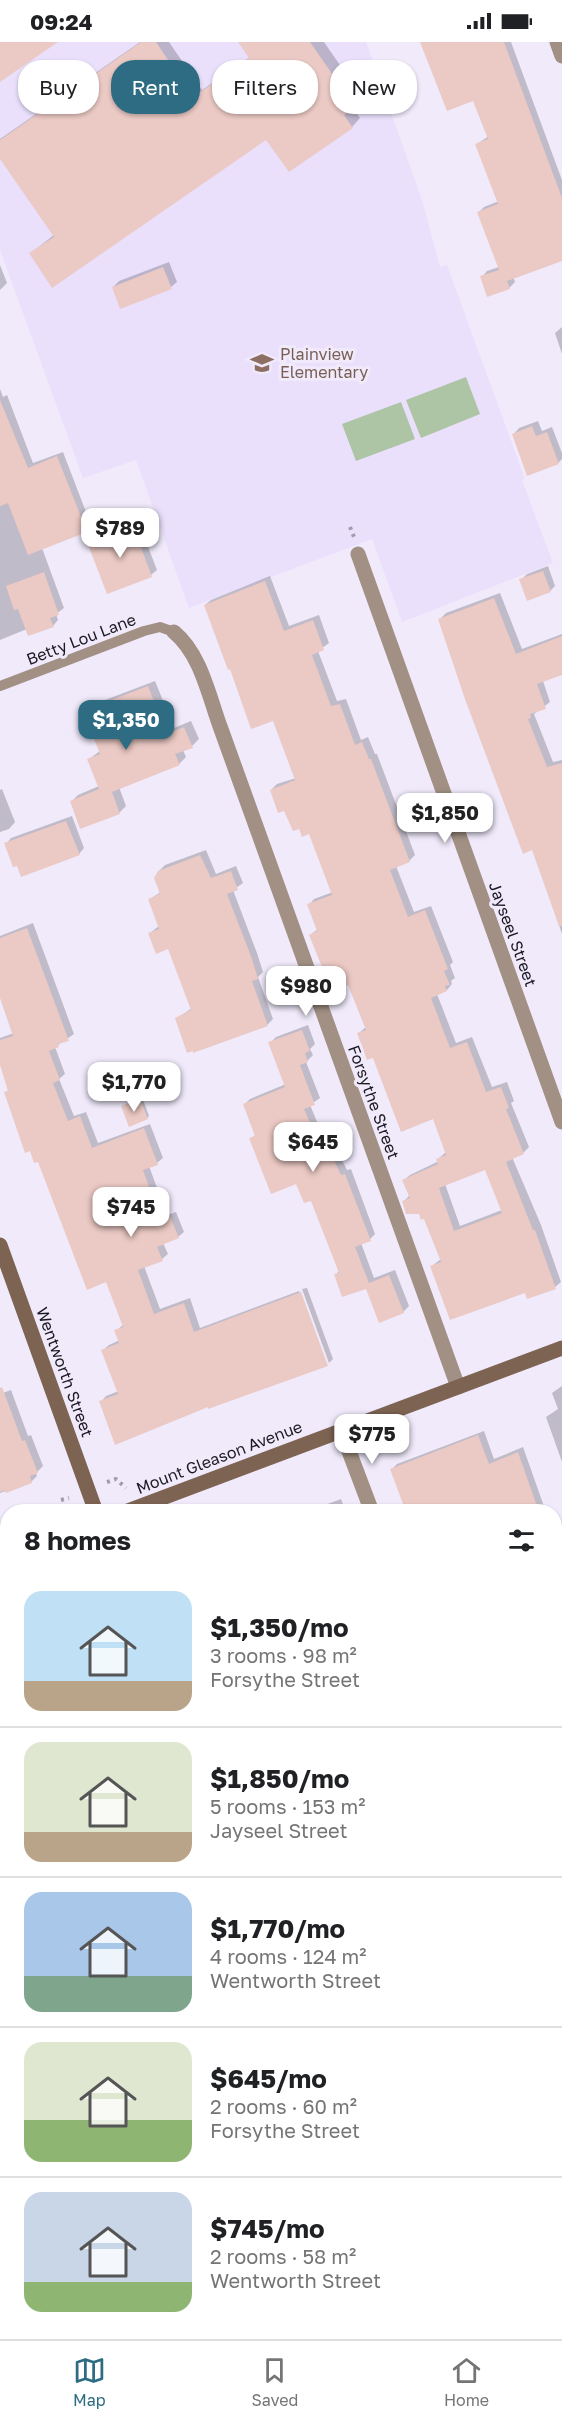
<!DOCTYPE html>
<meta charset="utf-8">
<style>
body{margin:0;font-family:"Golos Text",sans-serif;background:#f2f2f2;color:#202124;height:100vh;display:flex;flex-direction:column;font-size:22px;white-space:nowrap}
*{box-sizing:border-box;margin:0}
p{font-size:20px;color:#757577}
.icon{flex:none;width:33px;height:33px;fill:none;stroke:currentColor;stroke-width:2;stroke-linecap:round;stroke-linejoin:round}
.map{position:relative;flex:1;overflow:hidden}
.drawer{position:absolute;left:0px;top:1462px;width:562px;height:836px;display:flex;flex-direction:column;background:#fff;border-radius:24px 24px 0 0;box-shadow:0 2px 4px #0004}
.drawer>*{flex:none}
.banner{position:absolute;left:18px;top:18px;width:526px;height:54px;display:flex;gap:12px}
.price{position:absolute;translate:-50% -51px;padding:0 14px;border-radius:12px;background:#fff;color:#222;font-size:20px;line-height:39px;filter:drop-shadow(0 2px 3px #0008)}
.price::after{content:'';position:absolute;left:50%;top:36px;width:18px;height:14px;margin-left:-9px;background:inherit;clip-path:polygon(0 0,100% 0,50% 100%)}
.price.current{background:#2d6c82;color:#fff}
ul{padding:0;list-style:none}
li{display:flex;align-items:center;gap:18px;height:150px;padding:0 24px}
li+li{border-top:2px solid #e0e0e0}
li span{display:grid;place-items:center;flex:none;width:168px;height:120px;border-radius:18px;color:#555}
li>.icon{margin-inline-start:auto}
span .icon{width:72px;height:72px;fill:#fffc;stroke-width:1}
li b{font-size:26px}
h2{display:flex;justify-content:space-between;align-items:center;height:72px;padding:0 24px;font-size:26px}
.chip{padding:0 21px;border-radius:24px;background:#fff;box-shadow:0 2px 4px #0004;font-size:21px;line-height:54px}
.chip.current{background:#2d6c82;color:#fff}
.status{display:flex;justify-content:space-between;align-items:center;height:42px;padding:0 30px;background:#fff;direction:ltr}
.status svg{height:16px;fill:currentColor}
.dock{display:flex;justify-content:space-around;align-items:center;height:84px;border-top:2px solid #e0e0e0;background:#fff;font-size:16px;color:#757577}
.dock a{display:grid;justify-items:center;gap:3px}
.dock .current{color:#2d6c82}
.map>svg:first-child{display:block}
.built{fill:#eae0fc}
.green{fill:#adc4a5}
.shadow{fill:#0003;fill-rule:evenodd}
.building{fill:#ebc9c4;fill-rule:evenodd}
.lines{fill:none;stroke-linecap:round;stroke-linejoin:round}
.path{stroke:#a19caa;stroke-width:4;stroke-dasharray:3 4.5;stroke-linecap:butt}
.lane{stroke:#a29084;stroke-width:10}
.street{stroke:#a29084;stroke-width:15}
.secondary{stroke:#7d6352;stroke-width:15}
.labels{text-anchor:middle;dominant-baseline:central;stroke-width:6;stroke-linejoin:round;paint-order:stroke}
.education-label{font-size:16px;fill:#785e54;stroke:#f0eafb;text-anchor:start}
.street-label{font-size:16px;fill:#1c1922;stroke:#f0eafb}
</style>
<div class="status"><b>09:24</b><svg viewBox="0 0 49 12"><path d="M0 12V9h3v3zM5 12V6h3v6zM10 12V3h3v9zM15 12V0h3v12zM26 1h20v11H26zM47 4h2v5h-2z"/></svg></div>
<div class="map">
<svg width="562" height="2297" viewBox="0 0 562 2297">
<rect width="100%" height="100%" fill="#f0eafb"/>
<!-- built -->
<path class="built" d="M0,0H366L422,158L440,225L447,223L525,437L522,438L553,521L402,580L372,497L189,566L136,418L83,436L0,208Z
M0,1712L8,1732V2290L54,2291L37,2297H0Z"/>
<!-- green -->
<path class="green" d="M466,335L480,372L421,396L406,358Z
M401,360L415,397L356,419L342,382Z"/>
<!-- shadow -->
<path class="shadow" d="M140,0H169L202,48L250,15L240,0H324L362,55L352,65L360,76L352,85L266,96L31,211L54,193L0,114V97Z
M422,0H511L562,138V217L513,235L515,240L509,246L482,235L487,229L499,225L478,171L484,165L499,159L477,102L489,94L474,57Z
M169,220L177,240L171,245H113L119,239Z
M0,223L7,241L0,248Z
M562,285V312L555,291Z
M0,347L3,355L7,353L33,421L63,410L91,483L86,489L42,506L64,566L56,572L58,578L53,584L27,587L0,598Z
M538,379L542,389L552,385L562,411V417L558,421L514,392L519,386Z
M137,476L157,528L151,533L89,500L94,495L118,486L129,477Z
M548,524L555,544L550,549L521,538L527,532Z
M270,534L289,584L319,573L329,601L318,609L337,659L346,657L361,698L368,695L375,712H377L415,813L409,819L396,824L414,870L431,864L453,920L450,923L455,936L451,939L452,942L447,948L437,952L456,1001L472,995L492,1045L507,1040L514,1059L511,1061L529,1105L523,1111L512,1115L541,1183L561,1240L555,1245L526,1249L432,1224L441,1217L425,1175L403,1160L409,1154L404,1138L410,1133L439,1119L438,1117L446,1110L434,1075L374,1014L359,991L366,985L349,941L310,893L318,887L309,863L314,857L333,850L310,790L300,785L271,748L277,742L296,736L274,677L231,625L205,563L211,558ZM486,1126L502,1168L460,1184L445,1142Z
M500,551L522,607L562,592V631L543,639L550,660L534,672L553,720L562,718V892L533,806L440,577L446,571Z
M155,639L174,686L191,679L199,697L192,704L183,708L186,715L179,722L119,745L126,764L119,771L71,760L78,753L99,744L89,717L100,709L85,670L92,663Z
M2,747L15,780L9,787L0,790V748Z
M72,774L84,806L79,812L6,802L11,796Z
M206,808L216,832L236,824L243,841L233,848L257,911L263,930L258,935L273,977L267,983L194,1007L176,977L192,966L169,905L150,891L159,884L150,857L161,850L159,829L165,823Z
M33,881L74,992L55,1005L65,1032L59,1037L74,1074L86,1070L98,1101L150,1082L163,1116L157,1121L149,1124L167,1173L176,1170L184,1190L178,1195L163,1201L168,1212L162,1217L144,1224L160,1267L190,1256L200,1286L299,1249L327,1323L209,1363L101,1360L106,1354L119,1349L103,1308L109,1303L120,1298L116,1289L124,1282L107,1238L6,1051L9,1047L0,1019V996L14,991L0,951V894Z
M308,983L315,1002L310,1007L313,1013L306,1020L320,1056L310,1063L329,1108L336,1106L347,1128L351,1127L375,1192L370,1197L361,1201L374,1236L395,1228L409,1264L403,1270L367,1245L336,1233L339,1229L312,1157L251,1097L256,1092L245,1062L250,1057L286,1042L270,1001L276,995Z
M142,1055L149,1074L147,1076L123,1064Z
M307,1246L333,1317L329,1321L302,1247Z
M562,1344V1420L546,1375L558,1367L552,1351Z
M11,1348L28,1394L31,1393L43,1424L36,1431L37,1434L31,1440L0,1451V1352Z
M484,1389L494,1417L523,1405L546,1470H409L392,1427L397,1422Z
M341,1457L346,1470H306Z
M562,1539V1848L555,1830V1542Z
M8,1573V1600L0,1581Z
M555,2074L562,2092V2190L555,2172Z
M562,2236V2287L559,2288L562,2297H489L487,2292L473,2297L471,2290H555V2239Z
M159,2290H185L187,2297H157L161,2296Z
M205,2290H227L230,2297H189Z
M259,2290H362L346,2297H262Z"/>
<!-- building -->
<path class="building" d="M0,0H58L0,40Z
M141,0H156L193,55L249,16L238,0H310L355,65L344,73L353,86L289,130L266,98L52,246L29,211L54,195L0,117V98Z
M420,0H504L562,156V219L507,239L510,247L487,255L480,234L499,228L477,170L498,162L475,102L488,97L473,59L447,69Z
M163,225L172,247L120,267L112,245Z
M0,358L28,426L57,414L87,490L28,513L8,461L0,464Z
M532,384L536,394L547,390L559,422L527,434L512,392Z
M132,481L152,535L107,552L87,500L110,491L122,482Z
M543,529L551,550L527,559L519,537Z
M44,530L59,573L50,576L54,585L28,594L18,567L14,568L6,544Z
M265,539L284,589L313,578L324,608L312,613L331,664L340,662L355,703L362,700L369,717H371L410,820L390,828L408,875L425,868L448,927L444,929L450,943L445,944L447,949L431,956L450,1006L467,1000L486,1050L501,1045L509,1066L506,1067L524,1112L506,1120L533,1188H535L556,1247L527,1257L525,1251L450,1278L430,1224L441,1220L424,1177L421,1178L419,1172H406L402,1159L410,1156L402,1138L438,1122L436,1117L446,1113L433,1077L401,1090L373,1016L367,1018L357,991L366,988L348,943L332,949L309,893L317,889L307,862L332,853L309,792L302,795L299,787L293,789L284,769L278,771L270,748L295,738L273,679L251,687L230,627L228,628L204,563ZM485,1128L502,1171L454,1189L439,1146Z
M494,556L516,612L562,594V633L537,642L546,667L530,672L531,676L528,677L547,725L562,721V884H559L532,808L523,812L465,657L438,577Z
M148,644L167,692L184,685L193,706L175,712L180,723L112,750L120,772L80,787L70,759L99,747L87,717L100,712L83,669Z
M66,779L80,813L21,835L17,824L13,825L4,801Z
M200,813L211,836L231,829L238,848L227,852L252,917L258,937L252,939L268,984L193,1011V1009L187,1011L175,976L191,968L168,907L156,912L148,891L159,887L148,857L160,852L154,836L158,829Z
M27,886L69,999L58,1002L59,1005L49,1009L60,1038L53,1041L68,1079L80,1074L92,1106L144,1086L158,1123L143,1128L161,1178L170,1175L179,1196L157,1205L163,1219L138,1228L154,1272L184,1261L194,1290L301,1250L328,1324L208,1367V1365L115,1403L99,1359L118,1352L101,1308L119,1301L114,1288L123,1285L106,1240L87,1248L38,1120L34,1121L30,1109L25,1111L4,1050L8,1049L0,1023V998L13,994L0,956V896Z
M302,988L310,1009L305,1011L308,1020L300,1023L315,1063L304,1067L324,1113L330,1110L341,1133L345,1132L371,1199L355,1205L369,1241L389,1233L404,1271L379,1281L366,1247L342,1255L334,1232L339,1231L311,1159L304,1161L296,1142L271,1152L249,1096L255,1094L243,1062L285,1045L268,1000Z
M140,1057L148,1077L129,1085L121,1064Z
M2,1345L22,1399L25,1398L38,1431L30,1434L32,1441L6,1451L5,1448L0,1450V1346Z
M478,1393L489,1422L518,1410L539,1470H406L390,1427Z"/>
<g class="lines">
<!-- path -->
<path class="path" d="M350,485L354,495
M107,1440L116,1437L126,1446
M61,1458L69,1456"/>
<!-- lane -->
<path class="lane" d="M0,644L144,589L160,585L174,590"/>
<!-- street -->
<path class="street" d="M557,0L562,14
M358,512L562,1080
M174,590C201,612 209,655 221,687L458,1345
M341,1388L372,1470
M555,1948L562,1966"/>
<!-- secondary -->
<path class="secondary" d="M0,1203L96,1470
M125,1470L562,1306
M0,1519L8,1516
M407,2290L410,2297"/>
</g>
<!-- icons -->
<defs>
<g id="school-bare" transform="scale(1.8)"><path d="M0-5L7-2L0 1L-7-2ZM-4 1L0 2.5L4 1V4Q0 6-4 4Z" fill="#8d6e63" stroke="#f0eafb" stroke-width="2.5" paint-order="stroke"/></g>
</defs>
<g fill-rule="evenodd">
<use href="#school-bare" x="262" y="321"/>
</g>
<g class="labels">
<!-- education labels -->
<g class="education-label">
<text x="280" y="312">Plainview<tspan x="280" dy="18">Elementary</tspan></text>
</g>
<!-- street labels -->
<g class="street-label">
<text transform="translate(81 597) rotate(-21)">Betty Lou Lane</text>
<text transform="translate(513 892) rotate(70)">Jayseel Street</text>
<text transform="translate(374 1060) rotate(70)">Forsythe Street</text>
<text transform="translate(65 1330) rotate(70)">Wentworth Street</text>
<text transform="translate(219 1415) rotate(-21)">Mount Gleason Avenue</text>
</g>
</g>
</svg>
<b class="price" style="left:120px;top:517px">$789</b>
<b class="price current" style="left:126px;top:709px">$1,350</b>
<b class="price" style="left:445px;top:802px">$1,850</b>
<b class="price" style="left:306px;top:975px">$980</b>
<b class="price" style="left:134px;top:1071px">$1,770</b>
<b class="price" style="left:313px;top:1131px">$645</b>
<b class="price" style="left:131px;top:1196px">$745</b>
<b class="price" style="left:372px;top:1423px">$775</b>
<div class="banner">
<a class="chip">Buy</a>
<a class="chip current">Rent</a>
<a class="chip">Filters</a>
<a class="chip">New</a>
</div>
<section class="drawer">
<h2>8 homes<svg class="icon" aria-label="filters" viewBox="0 0 24 24"><path d="M4 7h16M4 17h16"/><circle cx="9" cy="7" r="2"/><circle cx="15" cy="17" r="2"/></svg></h2>
<ul>
<li><span style="background:linear-gradient(#bfe0f5 75%,#b9a48a 0)"><svg class="icon" aria-label="home" viewBox="0 0 24 24"><path d="M3 11l9-7 9 7M6 9v11h12V9"/></svg></span><div><b>$1,350/mo</b><p>3 rooms · 98 m²</p><p>Forsythe Street</p></div></li>
<li><span style="background:linear-gradient(#dfe7d0 75%,#b9a48a 0)"><svg class="icon" aria-label="home" viewBox="0 0 24 24"><path d="M3 11l9-7 9 7M6 9v11h12V9"/></svg></span><div><b>$1,850/mo</b><p>5 rooms · 153 m²</p><p>Jayseel Street</p></div></li>
<li><span style="background:linear-gradient(#a9c7e8 70%,#7fa58c 0)"><svg class="icon" aria-label="home" viewBox="0 0 24 24"><path d="M3 11l9-7 9 7M6 9v11h12V9"/></svg></span><div><b>$1,770/mo</b><p>4 rooms · 124 m²</p><p>Wentworth Street</p></div></li>
<li><span style="background:linear-gradient(#dfe7d0 65%,#8fb573 0)"><svg class="icon" aria-label="home" viewBox="0 0 24 24"><path d="M3 11l9-7 9 7M6 9v11h12V9"/></svg></span><div><b>$645/mo</b><p>2 rooms · 60 m²</p><p>Forsythe Street</p></div></li>
<li><span style="background:linear-gradient(#c9d6e8 75%,#8fb573 0)"><svg class="icon" aria-label="home" viewBox="0 0 24 24"><path d="M3 11l9-7 9 7M6 9v11h12V9"/></svg></span><div><b>$745/mo</b><p>2 rooms · 58 m²</p><p>Wentworth Street</p></div></li>
</ul>
</section>
</div>
<nav class="dock">
<a class="current"><svg class="icon" aria-label="map" viewBox="0 0 24 24"><path d="M3 6l6-2 6 2 6-2v14l-6 2-6-2-6 2zM9 4v14M15 6v14"/></svg>Map</a>
<a><svg class="icon" aria-label="saved" viewBox="0 0 24 24"><path d="M7 4h10v16l-5-4-5 4z"/></svg>Saved</a>
<a><svg class="icon" aria-label="home" viewBox="0 0 24 24"><path d="M3 11l9-7 9 7M6 9v11h12V9"/></svg>Home</a>
</nav>
